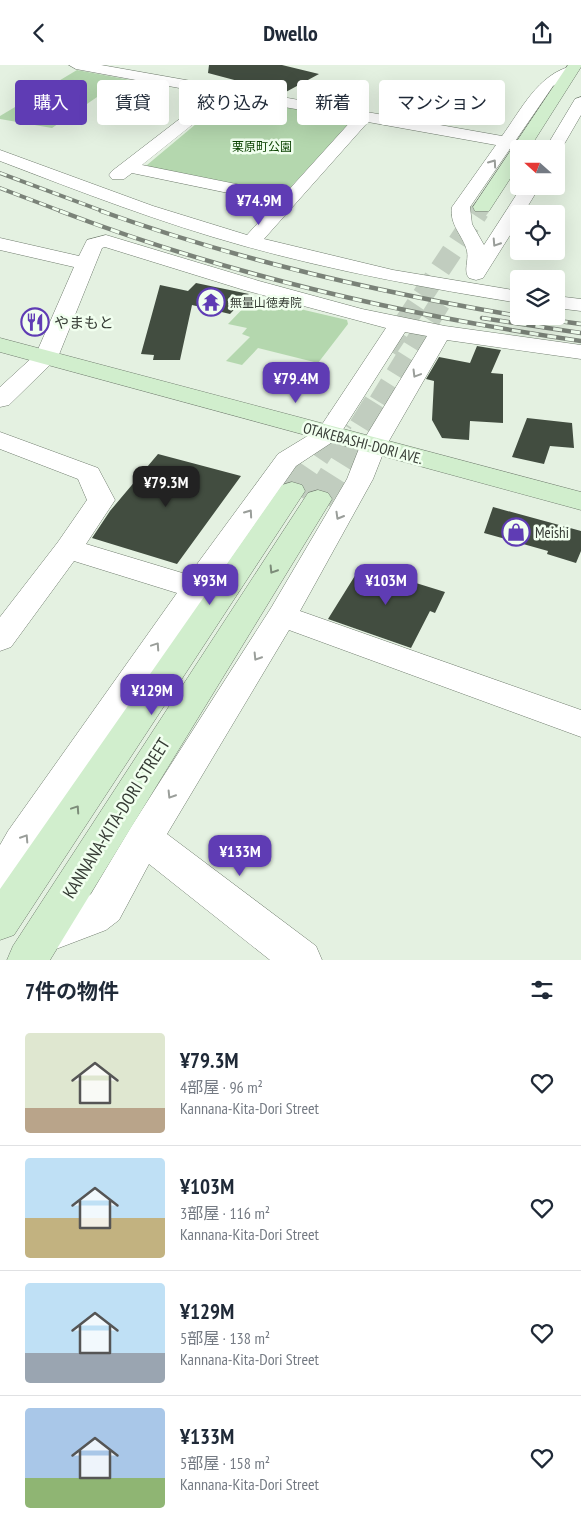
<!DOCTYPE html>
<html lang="ja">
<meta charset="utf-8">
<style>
body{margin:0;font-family:"PT Sans Narrow","Noto Sans JP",sans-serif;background:#f6f6f7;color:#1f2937;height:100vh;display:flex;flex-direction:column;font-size:19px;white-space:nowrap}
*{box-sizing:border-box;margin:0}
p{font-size:16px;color:#747a83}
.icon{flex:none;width:28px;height:28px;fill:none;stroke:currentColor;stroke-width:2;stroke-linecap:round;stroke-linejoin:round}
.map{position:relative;height:895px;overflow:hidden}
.panel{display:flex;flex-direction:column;background:#fff;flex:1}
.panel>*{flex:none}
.guide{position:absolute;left:15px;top:15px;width:551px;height:45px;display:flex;gap:10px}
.needle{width:32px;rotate:291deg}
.buttons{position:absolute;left:510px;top:75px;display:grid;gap:10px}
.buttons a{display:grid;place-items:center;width:55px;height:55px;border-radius:5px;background:#fff;box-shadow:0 5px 20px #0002;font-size:25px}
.price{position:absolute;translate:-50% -42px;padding:0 11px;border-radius:10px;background:#5f3cb4;color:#fff;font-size:16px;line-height:32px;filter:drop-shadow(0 1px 2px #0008)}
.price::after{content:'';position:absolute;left:50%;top:30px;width:15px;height:11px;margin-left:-8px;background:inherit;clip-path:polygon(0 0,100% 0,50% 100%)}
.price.selected{background:#222;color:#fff}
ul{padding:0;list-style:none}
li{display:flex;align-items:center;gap:15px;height:125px;padding:0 25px}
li+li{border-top:1px solid #e0e1e3}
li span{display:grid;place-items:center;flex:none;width:140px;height:100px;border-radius:5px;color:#555}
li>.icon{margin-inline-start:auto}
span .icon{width:60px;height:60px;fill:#fffc;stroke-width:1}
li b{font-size:21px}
h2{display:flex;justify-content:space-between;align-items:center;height:60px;padding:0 25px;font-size:21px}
.chip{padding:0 18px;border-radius:5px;background:#fff;box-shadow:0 5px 20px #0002;font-size:18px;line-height:45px}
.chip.selected{background:#5f3cb4;color:#fff}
header{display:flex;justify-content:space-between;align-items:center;height:65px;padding:0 25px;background:#fff;font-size:22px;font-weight:700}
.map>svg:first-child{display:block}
.green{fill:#b4d7ae}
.building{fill:#424d40}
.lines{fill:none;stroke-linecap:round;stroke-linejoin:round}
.secondary-tunnel-far2{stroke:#c1cdbf;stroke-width:17;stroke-dasharray:17 8;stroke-linecap:butt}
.secondary-tunnel-far1{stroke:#c1cdbf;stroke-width:21;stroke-dasharray:21 11;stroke-linecap:butt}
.secondary-tunnel{stroke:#c1cdbf;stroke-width:28;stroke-dasharray:28 14;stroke-linecap:butt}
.street-casing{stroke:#707c6e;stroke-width:1}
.secondary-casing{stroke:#707c6e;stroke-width:1}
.street{fill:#fff;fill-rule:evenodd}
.secondary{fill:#d1eecd;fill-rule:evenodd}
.rail-far1-casing{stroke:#7a8278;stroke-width:4}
.rail-casing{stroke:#7a8278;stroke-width:4.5}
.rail-far1{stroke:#f1ffef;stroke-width:2.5;stroke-dasharray:7;stroke-linecap:butt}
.rail{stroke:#f1ffef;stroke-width:3;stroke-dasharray:9;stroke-linecap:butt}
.oneway{stroke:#9a9e9a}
.oneway2{stroke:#7c8c79}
.labels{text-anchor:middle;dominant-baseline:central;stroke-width:5;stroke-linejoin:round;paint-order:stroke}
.far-park-label{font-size:12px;fill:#0b4302;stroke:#f1ffef}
.far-poi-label{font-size:12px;fill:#363c35;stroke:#f1ffef;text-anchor:start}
.poi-label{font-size:15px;fill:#363c35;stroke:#f1ffef;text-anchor:start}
.street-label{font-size:15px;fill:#363c35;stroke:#f1ffef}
.near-street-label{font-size:18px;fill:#363c35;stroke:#f1ffef}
</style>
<header><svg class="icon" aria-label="back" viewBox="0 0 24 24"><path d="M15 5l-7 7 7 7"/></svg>Dwello<svg class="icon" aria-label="share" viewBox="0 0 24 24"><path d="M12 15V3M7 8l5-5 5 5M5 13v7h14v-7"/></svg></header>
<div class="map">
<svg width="581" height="895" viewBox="0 0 581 895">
<rect width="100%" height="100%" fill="#e4f1e1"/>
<!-- green -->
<path class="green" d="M77,5L141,17L117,33L100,30L52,63L0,54V51Z
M234,32L349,52L352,56L286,127L276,129L149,103L147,100L227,33Z
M253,233L347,255L348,259L318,298L258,283L242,300L226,296L250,272L242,269L247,263L228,259Z"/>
<!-- building -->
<path class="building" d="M209,0H282L319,9L284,28L208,8Z
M196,218L249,229L230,249L192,240L180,295H153L154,290L141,289L160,220L188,226Z
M477,281L501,285L491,308L503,309V358L470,356L469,375L442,373L432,355L434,316L426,314L439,292L470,298Z
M527,353L572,358L574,383L550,381L544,399L512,392Z
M158,389L241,411L177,499L92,473L110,446Z
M493,442L581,466V486L576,498L547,489L548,486L484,468Z
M361,501L445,527L435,548L430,546L411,583L328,554Z"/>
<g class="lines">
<!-- secondary-tunnel-far2 -->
<path class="secondary-tunnel-far2" d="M478,147L482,142"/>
<!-- secondary-tunnel-far1 -->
<path class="secondary-tunnel-far1" d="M387,284L479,146
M379,337L440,238"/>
<!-- secondary-tunnel -->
<path class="secondary-tunnel" d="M292,426L340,355
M318,434L379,336"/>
<!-- street casing -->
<g class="street-casing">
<path id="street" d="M69,0H101L502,71C521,45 538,9 572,1L579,5L553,21L470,142L472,159L484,180L522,121H540L523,149H519V156L483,213L476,215L469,213C463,206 469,196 467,186C463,170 449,160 452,142L496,80L368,57L264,174L393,205L519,226V238C426,223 334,206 244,181C161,158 81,127 0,96V85L153,141L247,170L276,138L132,108L124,114H112L109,110L112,106L212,29L76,4ZM227,32L353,54L285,129L142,100Z
M581,32V50L559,88H556V84H545L575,34Z
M106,170L259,216L362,244L445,261L581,280V294L447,275L386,381L373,414L300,546L581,645V672L289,565L167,769L316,881L322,895H270L149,799L119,855L106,865L43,889L29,883L23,870L29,857L79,838L91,829L131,762L271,543L347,414L360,381L427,271L405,267L337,374L296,401L206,530L34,790L13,828L0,833V780L8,766L177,528L74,496L11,582L0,586V552L58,477L87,435L78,414L0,384V367L98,403L115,435L86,479L189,510L278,389L319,364L386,263L244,225L105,182L102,183L58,292L9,340L0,342V322L36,289L74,202L0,185V173L79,191L87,175Z
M556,231L581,234V246L556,243Z"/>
</g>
<!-- secondary casing -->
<g class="secondary-casing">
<path id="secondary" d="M568,0H581V2L529,84H519V100L489,146H475L473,142Z
M0,273L581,427V445L0,287Z
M292,417L302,420L305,426L14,870L0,875V824L282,420Z
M318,425L328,428L332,434L50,895H7L13,881L308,428Z"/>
</g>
<!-- street -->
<use href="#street" class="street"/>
<!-- secondary -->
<use href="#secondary" class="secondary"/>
<!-- rail-far1 casing -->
<g class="rail-far1-casing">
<path id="rail-far1" d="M0,108L105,147
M0,123L63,147"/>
</g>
<!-- rail casing -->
<g class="rail-casing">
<path id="rail" d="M60,146C228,210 403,250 581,276
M101,146C237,195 377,227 519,251
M523,251L581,259
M482,253L581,268"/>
</g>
<!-- rail-far1 -->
<use href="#rail-far1" class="rail-far1"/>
<!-- rail -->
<use href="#rail" class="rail"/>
</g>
<!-- one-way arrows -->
<defs><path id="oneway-chevron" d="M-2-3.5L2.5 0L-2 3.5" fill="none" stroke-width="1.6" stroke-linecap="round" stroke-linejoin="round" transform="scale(1.25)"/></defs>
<g class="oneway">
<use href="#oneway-chevron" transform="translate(493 98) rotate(-55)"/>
<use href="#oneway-chevron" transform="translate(496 178) rotate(123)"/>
<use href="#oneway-chevron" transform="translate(416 309) rotate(121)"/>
<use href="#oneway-chevron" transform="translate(249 448) rotate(-55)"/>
<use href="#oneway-chevron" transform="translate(339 451) rotate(120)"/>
<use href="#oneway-chevron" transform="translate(156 581) rotate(-56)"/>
<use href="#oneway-chevron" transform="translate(257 592) rotate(122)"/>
<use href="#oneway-chevron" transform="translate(171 730) rotate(122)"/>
<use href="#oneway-chevron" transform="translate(25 773) rotate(-57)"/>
</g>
<g class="oneway2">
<use href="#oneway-chevron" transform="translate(273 505) rotate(122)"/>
<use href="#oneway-chevron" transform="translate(76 744) rotate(-56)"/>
</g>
<!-- icons -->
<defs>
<g id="temple-ring" transform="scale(1.4375)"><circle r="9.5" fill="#f1ffef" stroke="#5f3cb4" stroke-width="1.5"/><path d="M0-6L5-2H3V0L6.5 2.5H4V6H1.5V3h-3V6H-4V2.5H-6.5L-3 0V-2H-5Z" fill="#5f3cb4"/></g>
<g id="restaurant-ring" transform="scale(1.4375)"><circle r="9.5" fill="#f1ffef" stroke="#5f3cb4" stroke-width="1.5"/><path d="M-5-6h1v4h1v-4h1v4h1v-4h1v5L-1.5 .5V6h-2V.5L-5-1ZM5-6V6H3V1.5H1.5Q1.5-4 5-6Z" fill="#5f3cb4"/></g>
<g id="shop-ring" transform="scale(1.4375)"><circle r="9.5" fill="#f1ffef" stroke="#5f3cb4" stroke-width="1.5"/><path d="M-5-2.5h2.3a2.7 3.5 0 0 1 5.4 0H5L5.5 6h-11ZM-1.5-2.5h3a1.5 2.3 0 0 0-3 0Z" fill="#5f3cb4"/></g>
</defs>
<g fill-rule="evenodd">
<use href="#temple-ring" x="211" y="237"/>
<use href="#restaurant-ring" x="35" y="257"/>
<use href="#shop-ring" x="516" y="467"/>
</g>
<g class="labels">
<!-- far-park labels -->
<g class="far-park-label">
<text x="262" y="81">栗原町公園</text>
</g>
<!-- far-poi labels -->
<g class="far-poi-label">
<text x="230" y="237">無量山徳寿院</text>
</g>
<!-- poi labels -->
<g class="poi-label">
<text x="54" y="257">やまもと</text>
<text x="535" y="467">Meishi</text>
</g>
<!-- street labels -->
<g class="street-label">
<text transform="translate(363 378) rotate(15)">OTAKEBASHI-DORI AVE.</text>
</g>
<!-- near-street labels -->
<g class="near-street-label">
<text transform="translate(116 753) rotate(-58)">KANNANA-KITA-DORI STREET</text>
</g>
</g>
</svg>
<div class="buttons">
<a><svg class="needle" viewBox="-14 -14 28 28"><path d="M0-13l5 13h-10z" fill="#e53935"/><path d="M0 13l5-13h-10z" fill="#747a83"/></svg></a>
<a><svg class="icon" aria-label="locate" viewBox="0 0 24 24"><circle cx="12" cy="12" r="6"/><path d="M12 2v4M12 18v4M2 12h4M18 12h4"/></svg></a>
<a><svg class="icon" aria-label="layers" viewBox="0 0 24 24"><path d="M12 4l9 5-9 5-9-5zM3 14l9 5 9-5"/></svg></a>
</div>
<b class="price" style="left:259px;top:161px">¥74.9M</b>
<b class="price" style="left:296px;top:339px">¥79.4M</b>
<b class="price selected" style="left:166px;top:443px">¥79.3M</b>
<b class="price" style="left:210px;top:541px">¥93M</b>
<b class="price" style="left:386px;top:541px">¥103M</b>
<b class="price" style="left:152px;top:651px">¥129M</b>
<b class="price" style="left:240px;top:812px">¥133M</b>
<div class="guide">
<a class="chip selected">購入</a>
<a class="chip">賃貸</a>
<a class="chip">絞り込み</a>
<a class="chip">新着</a>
<a class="chip">マンション</a>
</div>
</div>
<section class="panel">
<h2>7件の物件<svg class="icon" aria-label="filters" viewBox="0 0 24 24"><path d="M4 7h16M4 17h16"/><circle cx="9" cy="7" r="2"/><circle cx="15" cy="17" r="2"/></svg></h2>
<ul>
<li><span style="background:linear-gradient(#dfe7d0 75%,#b9a48a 0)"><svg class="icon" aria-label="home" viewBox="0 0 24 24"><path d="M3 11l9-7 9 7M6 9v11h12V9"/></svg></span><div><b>¥79.3M</b><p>4部屋 · 96 m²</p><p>Kannana-Kita-Dori Street</p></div><svg class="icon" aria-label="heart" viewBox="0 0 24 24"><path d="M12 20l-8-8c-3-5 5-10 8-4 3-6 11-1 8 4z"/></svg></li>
<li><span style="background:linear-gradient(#bfe0f5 60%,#c2b280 0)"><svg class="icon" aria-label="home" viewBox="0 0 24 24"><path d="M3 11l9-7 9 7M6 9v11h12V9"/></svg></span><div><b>¥103M</b><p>3部屋 · 116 m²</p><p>Kannana-Kita-Dori Street</p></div><svg class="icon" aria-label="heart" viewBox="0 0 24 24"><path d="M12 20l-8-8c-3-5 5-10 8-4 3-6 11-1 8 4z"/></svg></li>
<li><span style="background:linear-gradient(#bfe0f5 70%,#9aa5b1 0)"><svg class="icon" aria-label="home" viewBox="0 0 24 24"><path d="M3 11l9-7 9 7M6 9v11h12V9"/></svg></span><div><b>¥129M</b><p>5部屋 · 138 m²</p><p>Kannana-Kita-Dori Street</p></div><svg class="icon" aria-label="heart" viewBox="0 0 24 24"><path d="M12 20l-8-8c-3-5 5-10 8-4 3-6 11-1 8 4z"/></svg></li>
<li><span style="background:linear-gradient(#a9c7e8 70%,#8fb573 0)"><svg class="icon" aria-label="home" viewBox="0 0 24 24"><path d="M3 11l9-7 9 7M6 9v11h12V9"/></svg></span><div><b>¥133M</b><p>5部屋 · 158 m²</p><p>Kannana-Kita-Dori Street</p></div><svg class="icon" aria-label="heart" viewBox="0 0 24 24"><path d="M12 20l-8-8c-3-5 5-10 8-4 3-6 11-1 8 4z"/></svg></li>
</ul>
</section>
